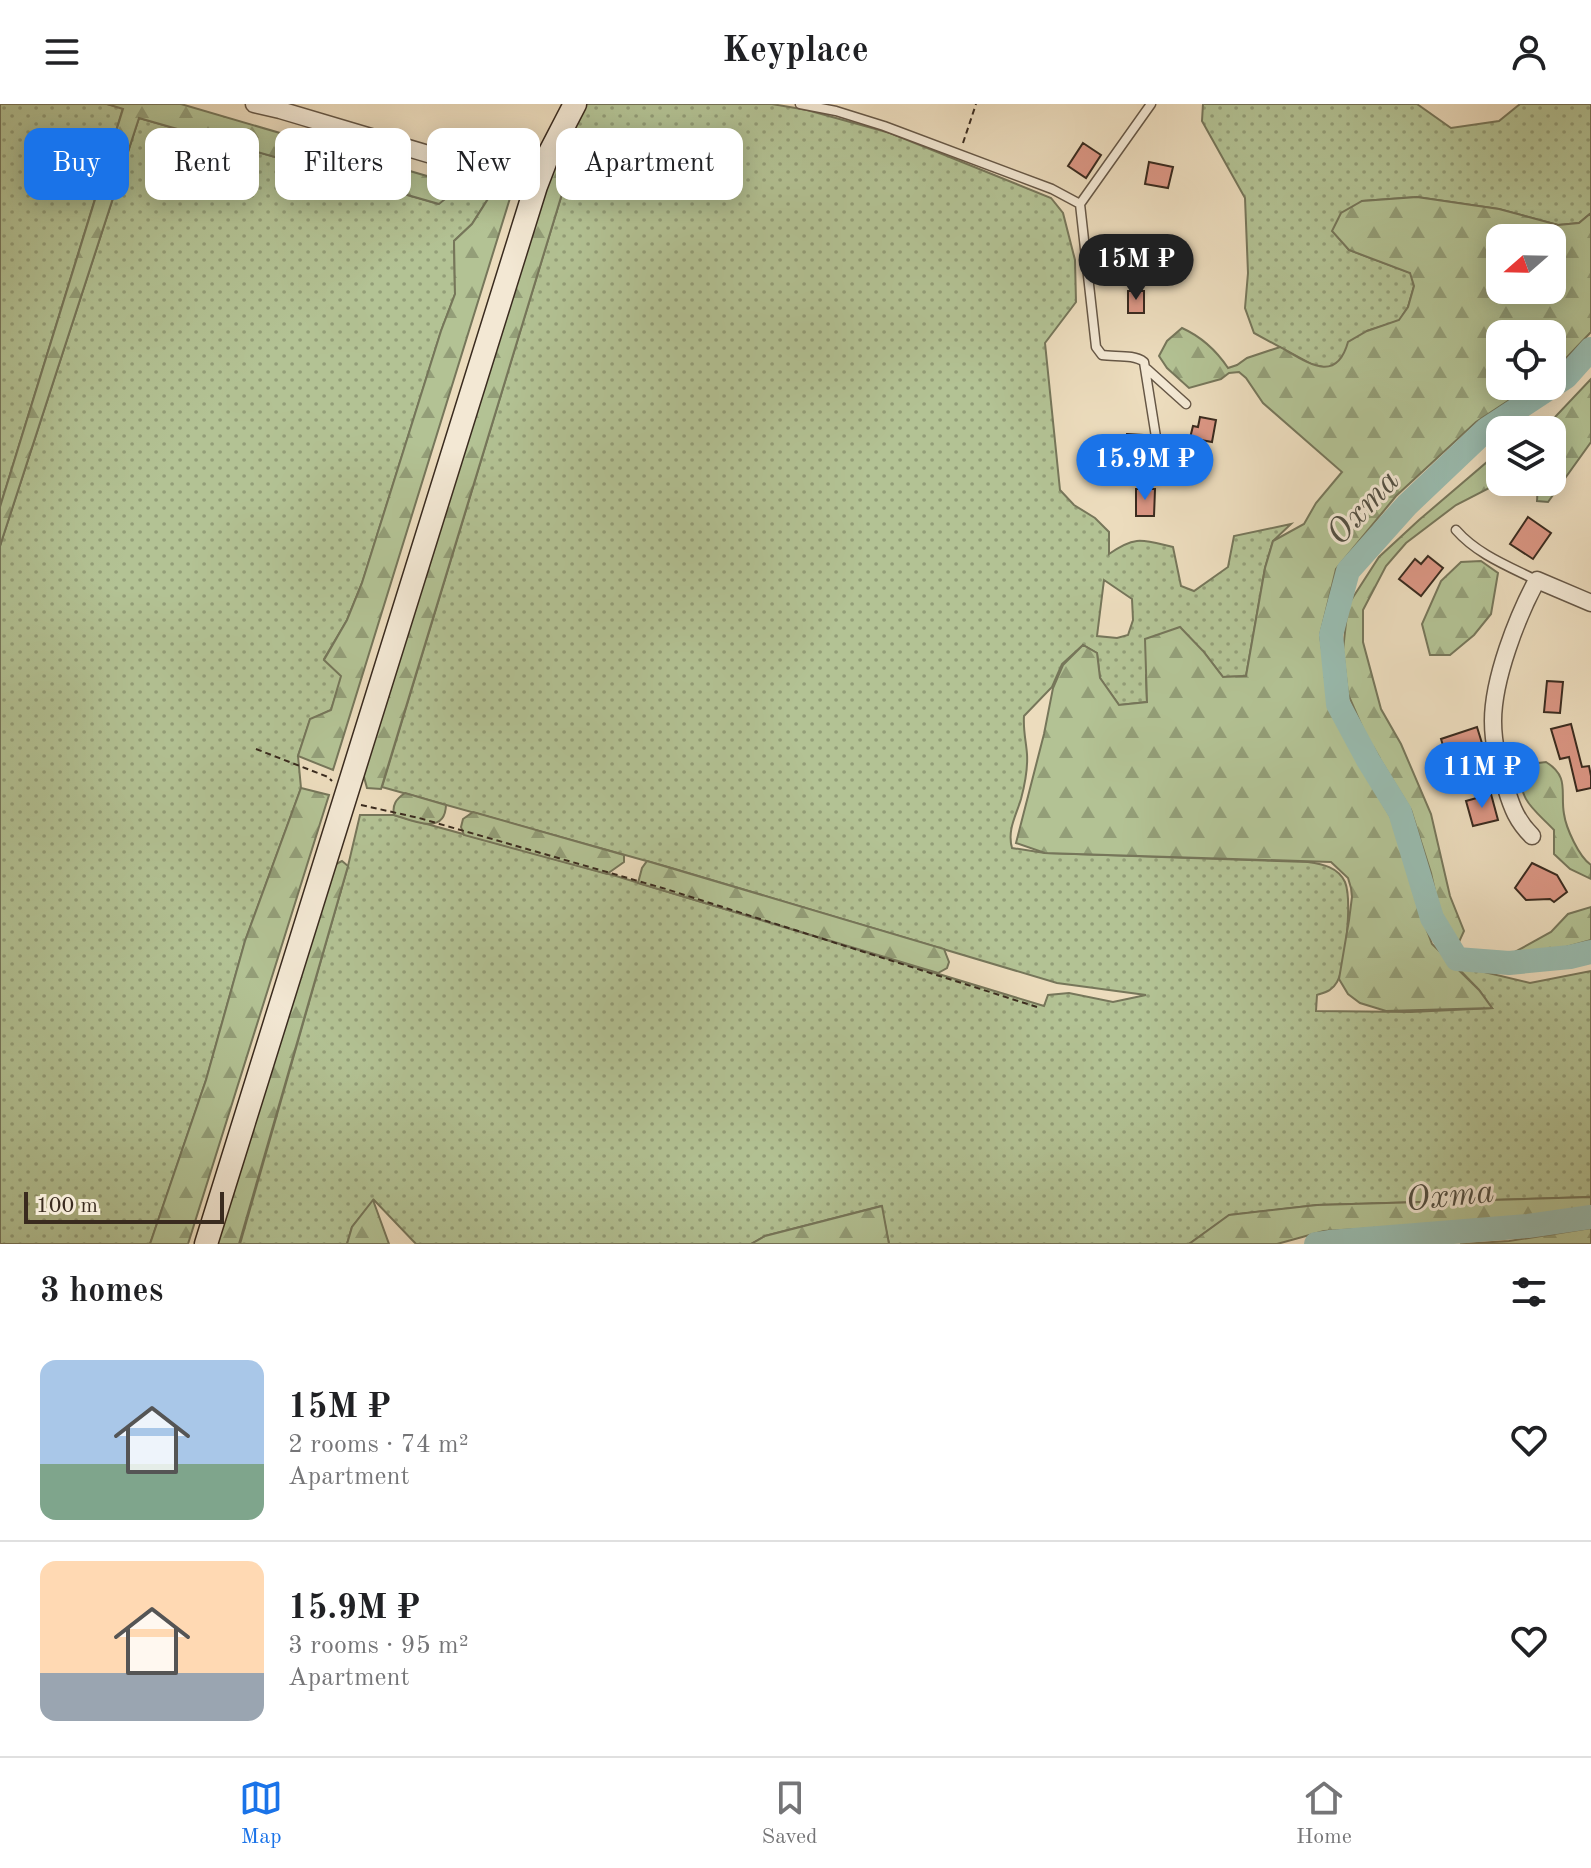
<!DOCTYPE html>
<meta charset="utf-8">
<style>
body{margin:0;font-family:"Old Standard TT",serif;background:#f6f6f6;color:#202124;height:100vh;display:flex;flex-direction:column;font-size:30px;white-space:nowrap}
*{box-sizing:border-box;margin:0}
p{font-size:26px;color:#757577}
.icon{flex:none;width:44px;height:44px;fill:none;stroke:currentColor;stroke-width:2;stroke-linecap:round;stroke-linejoin:round}
.map{position:relative;height:1140px;overflow:hidden}
.sheet{display:flex;flex-direction:column;background:#fff;flex:1}
.sheet>*{flex:none}
.guide{position:absolute;left:24px;top:24px;width:800px;height:72px;display:flex;gap:16px}
.needle{width:52px;rotate:250deg}
.fabs{position:absolute;left:1486px;top:120px;display:grid;gap:16px}
.fabs a{display:grid;place-items:center;width:80px;height:80px;border-radius:16px;background:#fff;box-shadow:0 4px 20px #0003;font-size:40px}
.scale{position:absolute;left:24px;bottom:20px;width:200px;box-sizing:border-box;padding-left:8px;border:4px solid #3a2b1f;border-top:0;font-size:22px;line-height:28px;white-space:nowrap;color:#3a2b1f;-webkit-text-stroke:6px #f3e8d4;paint-order:stroke}
.price{position:absolute;translate:-50% -68px;padding:0 18px;border-radius:28px;background:#1a73e8;color:#fff;font-size:26px;line-height:52px;filter:drop-shadow(0 2px 4px #0008)}
.price::after{content:'';position:absolute;left:50%;top:48px;width:24px;height:18px;margin-left:-12px;background:inherit;clip-path:polygon(0 0,100% 0,50% 100%)}
.price.active{background:#222;color:#fff}
ul{padding:0;list-style:none}
li{display:flex;align-items:center;gap:24px;height:200px;padding:0 40px}
li+li{border-top:2px solid #e0e0e0}
li span{display:grid;place-items:center;flex:none;width:224px;height:160px;border-radius:16px;color:#555}
li>.icon{margin-inline-start:auto}
span .icon{width:96px;height:96px;fill:#fffc;stroke-width:1}
li b{font-size:34px}
h2{display:flex;justify-content:space-between;align-items:center;height:96px;padding:0 40px;font-size:34px}
.chip{padding:0 28px;border-radius:16px;background:#fff;box-shadow:0 4px 20px #0003;font-size:28px;line-height:72px}
.chip.active{background:#1a73e8;color:#fff}
header{display:flex;justify-content:space-between;align-items:center;height:104px;padding:0 40px;background:#fff;font-size:36px;font-weight:600}
.tab-bar{display:flex;justify-content:space-around;align-items:center;height:112px;border-top:2px solid #e0e0e0;background:#fff;font-size:22px;color:#757577}
.tab-bar a{display:grid;justify-items:center;gap:4px}
.tab-bar .active{color:#1a73e8}
.map>svg:first-child{display:block}
.grass{fill:url(#grass-dots);stroke:#76765a;stroke-width:2;fill-rule:evenodd}
.forest{fill:url(#forest-firs);stroke:#76765a;stroke-width:2;fill-rule:evenodd}
.lines{fill:none;stroke-linecap:round;stroke-linejoin:round}
.river{stroke:#99bcb0;stroke-width:24}
.building{fill:#db9684;stroke:#3a2b1f;stroke-width:2}
.lane-casing{stroke:#665746;stroke-width:11}
.street-casing{stroke:#665746;stroke-width:19}
.secondary-casing{stroke:#3a2b1f;stroke-width:25}
.path{stroke:#3a2b1f;stroke-width:2;stroke-dasharray:6 4;stroke-linecap:butt}
.lane{stroke:#f3e8d4;stroke-width:8}
.street{stroke:#f3e8d4;stroke-width:16}
.secondary{stroke:#f3e8d4;stroke-width:22}
.labels{text-anchor:middle;dominant-baseline:central;stroke-width:6;stroke-linejoin:round;paint-order:stroke}
.water-label{font-size:34px;font-style:italic;fill:#524f43;stroke:#f3e8d4}
</style>
<header><svg class="icon" aria-label="menu" viewBox="0 0 24 24"><path d="M4 6h16M4 12h16M4 18h16"/></svg>Keyplace<svg class="icon" aria-label="person" viewBox="0 0 24 24"><circle cx="12" cy="8" r="4"/><path d="M4 21q1-7 8-7t8 7"/></svg></header>
<div class="map">
<svg width="1591" height="1140" viewBox="0 0 1591 1140">
<defs>
<pattern id="grass-dots" width="8" height="8" patternUnits="userSpaceOnUse" patternTransform="scale(2)"><rect width="8" height="8" fill="#b3c294"/><path d="M2 2h.1M6 6h.1" fill="none" stroke="#939e78" stroke-width="1.8" stroke-linecap="round"/></pattern>
<pattern id="forest-firs" width="22" height="20" patternUnits="userSpaceOnUse" patternTransform="scale(2)"><rect width="22" height="20" fill="#b3c294"/><path d="M5 1l3.5 6h-7zM16 11l3.5 6h-7z" fill="#939e78"/></pattern>
</defs>
<rect width="100%" height="100%" fill="#ecdcbd"/>
<filter id="stains"><feTurbulence type="fractalNoise" baseFrequency=".0025" numOctaves="4"/><feColorMatrix values="0 0 0 0 .2 0 0 0 0 .09 0 0 0 0 .02 0 0 0 .5 -.17"/></filter>
<radialGradient id="worn" r=".72"><stop offset=".6" stop-color="#630" stop-opacity="0"/><stop offset="1" stop-color="#630" stop-opacity=".3"/></radialGradient>
<!-- grass -->
<path class="grass" d="M0,0H107L123,4L0,403Z
M581,0H772L807,6L890,29L1051,94L1063,109L1075,156L1076,198L1045,239L1060,386L1074,401L1095,414L1109,428V450C1136,431 1143,436 1173,443L1181,482L1194,487L1228,463L1234,432L1291,420L1273,437L1265,464L1246,572L1223,573L1203,547L1146,571L1147,598L1119,601L1100,574L1097,549L1083,541L1062,560L1052,583L1024,612C1023,626 1026,637 1027,650C1028,666 1025,680 1021,695C1016,712 1007,726 1012,744L1045,749L1308,758C1322,760 1338,763 1345,778C1352,795 1346,862 1337,878C1332,887 1326,888 1317,891L1316,907L1411,908L1492,904L1479,886L1455,861L1530,879L1591,867V1093L1317,1101L1230,1111L1189,1140H889L881,1102L765,1132L751,1140H416L374,1096L352,1123L347,1140H240L348,762L360,711H394L616,772L1044,902L1048,891L1069,889L1113,898L1146,891L1057,879L668,763L382,683L572,57L563,54L556,48ZM1104,476L1132,495L1133,516L1128,531L1117,534L1097,532Z
M1203,0H1417L1451,24L1499,17L1520,0H1591V109L1579,119L1558,121L1499,105L1417,93L1362,97L1333,127L1349,146L1411,169L1414,182L1408,203L1399,217L1367,227L1345,250L1338,259L1327,264L1311,260L1254,229L1245,204L1248,169L1245,94L1202,17Z
M139,14L438,100L461,82L493,87L472,120L454,137L455,190L441,227L362,479L347,516L324,555L342,572L331,606L310,616L298,652L301,684L245,837L206,976L150,1140H0V442Z"/>
<!-- forest -->
<path class="forest" d="M107,0H181L461,82L439,100L139,14L0,442V403L123,5Z
M557,51L572,57L381,685L367,684L361,662Z
M493,87L511,91L333,666L298,652L310,615L331,606L341,572L324,556L347,516L362,479L441,227L455,190L454,137L472,120Z
M1417,93L1499,105L1558,121L1579,119L1591,109V228L1552,269V230H1500V282H1531L1476,318L1396,392L1336,465L1320,531L1330,603L1359,660L1396,722L1423,816L1432,840L1479,886L1492,904L1386,907L1360,899L1348,890L1339,875L1349,816L1352,793L1351,784L1348,774L1331,758L1045,749L1016,739L1044,630L1053,584L1063,561L1083,541L1097,549L1100,574L1119,601L1147,598L1145,535L1180,523L1203,547L1223,573L1246,572L1265,464L1273,437L1304,420L1316,399L1342,368L1263,299L1246,274L1239,268L1229,269L1221,275L1189,284L1167,264L1159,252L1167,237L1182,224C1202,233 1216,246 1228,264L1237,261L1247,254L1280,243C1307,258 1336,281 1348,238L1367,227L1399,216L1408,203L1414,182L1410,169L1349,146L1332,127L1341,109L1362,97ZM1500,134H1552V186H1500Z
M1591,275V338L1548,398L1537,397L1538,378H1552V326H1549L1555,313Z
M1487,358L1500,372L1501,378L1456,401L1406,439L1386,462L1363,506V538L1381,605L1401,640L1431,710L1450,792L1464,827L1459,838L1442,818L1431,769L1411,706L1367,634L1348,590L1343,546L1348,501L1379,453L1419,416Z
M1481,457L1498,469L1491,510L1474,531L1450,551H1430L1422,520L1441,477L1461,458Z
M1546,658C1570,673 1560,688 1564,710C1566,724 1579,753 1591,761V775L1570,765L1554,750V726C1534,705 1518,697 1521,665L1530,660Z
M301,684L329,691L188,1140H150L206,976L245,837Z
M405,689L446,701C445,732 413,717 394,711C392,701 396,695 405,689Z
M473,708L624,751V758L607,770L464,731L461,723L463,715Z
M342,757L348,762L239,1140H213L334,761Z
M647,757L944,845L949,858L947,864L938,869L638,779L642,764Z
M1591,803V836L1566,843L1513,849L1551,828L1568,810Z
M1591,1093V1106L1522,1116L1324,1127L1277,1140H1189L1229,1111L1317,1101Z
M373,1096L389,1140H347L352,1123Z
M882,1102L889,1140H751L765,1132Z
M1591,1124V1140H1460L1509,1137Z"/>
<g class="lines">
<!-- river -->
<path class="river" d="M1591,245L1566,273L1487,325L1407,401L1348,467L1331,531L1338,600L1368,656L1400,708L1432,814L1457,855L1509,859L1570,853L1591,848
M1316,1140L1329,1138L1528,1122L1591,1113"/>
</g>
<!-- building -->
<path class="building" d="M1083,39L1101,51L1086,74L1068,62Z
M1149,58L1173,63L1168,84L1145,80Z
M1128,187H1144V209H1128Z
M1200,313L1216,316L1212,338L1190,334L1193,322L1198,323Z
M1127,330L1143,331L1141,356L1125,355Z
M1136,385H1155L1154,412H1136Z
M1528,413L1551,429L1533,455L1510,440Z
M1428,452L1443,464L1421,492L1399,475L1415,455L1421,460Z
M1547,577L1563,578L1560,609L1544,608Z
M1571,620L1582,663L1589,662L1591,672V684L1577,687L1569,653L1560,655L1551,625Z
M1477,623L1485,649L1449,661L1441,635Z
M1491,690L1498,716L1473,722L1466,697Z
M1532,759L1557,771L1567,788L1554,798L1550,795L1526,796L1515,784Z"/>
<g class="lines">
<!-- lane casing -->
<g class="lane-casing">
<path id="lane" d="M800,0L836,7L884,22L1052,85L1080,100L1151,0
M1080,100L1096,243L1102,251C1115,253 1134,250 1144,258L1159,352
M1147,265L1186,300
M1456,426C1477,450 1508,462 1536,476"/>
</g>
<!-- street casing -->
<g class="street-casing">
<path id="street" d="M254,0L280,6L536,82
M1532,732C1517,717 1512,704 1506,684C1499,662 1493,641 1493,617C1493,575 1517,513 1537,476L1591,499"/>
</g>
<!-- secondary casing -->
<g class="secondary-casing">
<path id="secondary" d="M206,1140L536,82L546,56L575,0"/>
</g>
<!-- path -->
<path class="path" d="M963,39L976,0
M256,645L328,673L332,677
M361,701L419,714L666,785L1037,903"/>
<!-- lane -->
<use href="#lane" class="lane"/>
<!-- street -->
<use href="#street" class="street"/>
<!-- secondary -->
<use href="#secondary" class="secondary"/>
</g>
<g class="labels">
<!-- water labels -->
<g class="water-label">
<text transform="translate(1364 404) rotate(-47)">Охта</text>
<text transform="translate(1450 1093) rotate(-6)">Охта</text>
</g>
</g>
<rect width="100%" height="100%" filter="url(#stains)"/>
<rect width="100%" height="100%" fill="url(#worn)"/>
</svg>
<div class="fabs">
<a><svg class="needle" viewBox="-14 -14 28 28"><path d="M0-13l5 13h-10z" fill="#e53935"/><path d="M0 13l5-13h-10z" fill="#757577"/></svg></a>
<a><svg class="icon" aria-label="locate" viewBox="0 0 24 24"><circle cx="12" cy="12" r="6"/><path d="M12 2v4M12 18v4M2 12h4M18 12h4"/></svg></a>
<a><svg class="icon" aria-label="layers" viewBox="0 0 24 24"><path d="M12 4l9 5-9 5-9-5zM3 14l9 5 9-5"/></svg></a>
</div>
<div class="scale">100 m</div>
<b class="price active" style="left:1136px;top:198px">15M ₽</b>
<b class="price" style="left:1145px;top:398px">15.9M ₽</b>
<b class="price" style="left:1482px;top:706px">11M ₽</b>
<div class="guide">
<a class="chip active">Buy</a>
<a class="chip">Rent</a>
<a class="chip">Filters</a>
<a class="chip">New</a>
<a class="chip">Apartment</a>
</div>
</div>
<section class="sheet">
<h2>3 homes<svg class="icon" aria-label="filters" viewBox="0 0 24 24"><path d="M4 7h16M4 17h16"/><circle cx="9" cy="7" r="2"/><circle cx="15" cy="17" r="2"/></svg></h2>
<ul>
<li><span style="background:linear-gradient(#a9c7e8 65%,#7fa58c 0)"><svg class="icon" aria-label="home" viewBox="0 0 24 24"><path d="M3 11l9-7 9 7M6 9v11h12V9"/></svg></span><div><b>15M ₽</b><p>2 rooms · 74 m²</p><p>Apartment</p></div><svg class="icon" aria-label="heart" viewBox="0 0 24 24"><path d="M12 20l-8-8c-3-5 5-10 8-4 3-6 11-1 8 4z"/></svg></li>
<li><span style="background:linear-gradient(#ffd9b3 70%,#9aa5b1 0)"><svg class="icon" aria-label="home" viewBox="0 0 24 24"><path d="M3 11l9-7 9 7M6 9v11h12V9"/></svg></span><div><b>15.9M ₽</b><p>3 rooms · 95 m²</p><p>Apartment</p></div><svg class="icon" aria-label="heart" viewBox="0 0 24 24"><path d="M12 20l-8-8c-3-5 5-10 8-4 3-6 11-1 8 4z"/></svg></li>
</ul>
</section>
<nav class="tab-bar">
<a class="active"><svg class="icon" aria-label="map" viewBox="0 0 24 24"><path d="M3 6l6-2 6 2 6-2v14l-6 2-6-2-6 2zM9 4v14M15 6v14"/></svg>Map</a>
<a><svg class="icon" aria-label="saved" viewBox="0 0 24 24"><path d="M7 4h10v16l-5-4-5 4z"/></svg>Saved</a>
<a><svg class="icon" aria-label="home" viewBox="0 0 24 24"><path d="M3 11l9-7 9 7M6 9v11h12V9"/></svg>Home</a>
</nav>
